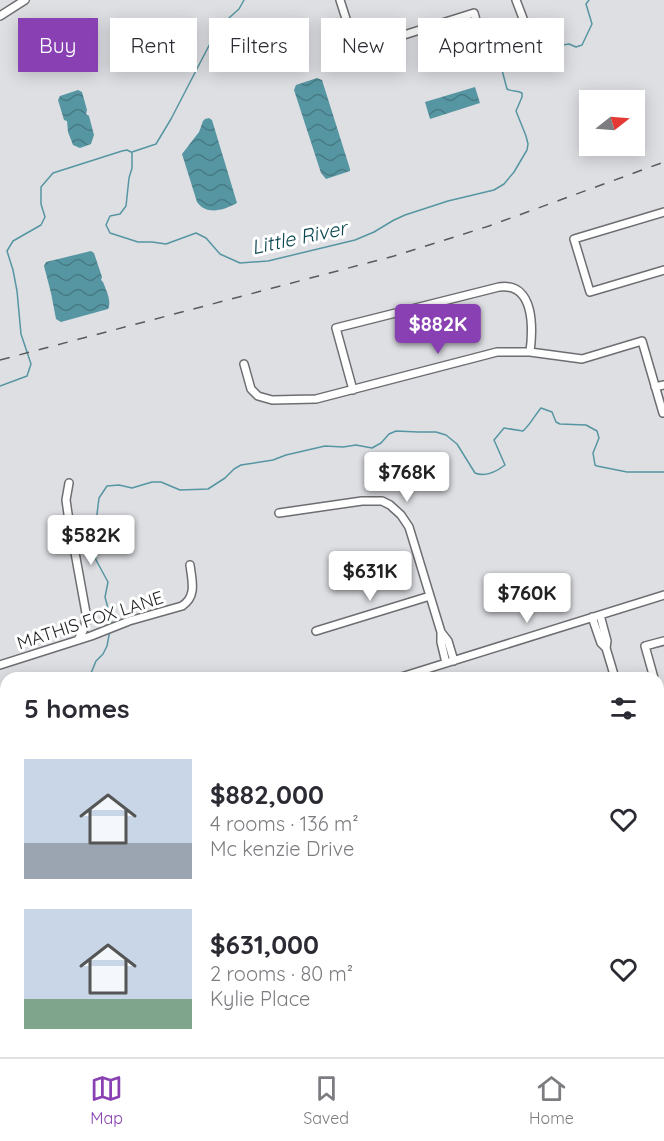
<!DOCTYPE html>
<meta charset="utf-8">
<style>
body{margin:0;font-family:Quicksand,sans-serif;background:#f7f7f7;color:#2b2b33;height:100vh;display:flex;flex-direction:column;font-size:22px;white-space:nowrap}
*{box-sizing:border-box;margin:0}
p{font-size:20px;color:#7c7c81}
.icon{flex:none;width:33px;height:33px;fill:none;stroke:currentColor;stroke-width:2;stroke-linecap:round;stroke-linejoin:round}
.map{position:relative;flex:1;overflow:hidden}
.sheet{position:absolute;left:0px;top:672px;width:664px;height:386px;display:flex;flex-direction:column;background:#fff;border-radius:18px 18px 0 0;box-shadow:0 3px 15px #0003}
.sheet>*{flex:none}
.hud{position:absolute;left:18px;top:18px;width:628px;height:54px;display:flex;gap:12px}
.needle{width:39px;rotate:73deg}
.fabs{position:absolute;left:579px;top:90px;display:grid;gap:12px}
.fabs a{display:grid;place-items:center;width:66px;height:66px;border-radius:0px;background:#fff;box-shadow:0 3px 15px #0003;font-size:30px}
.price{position:absolute;translate:-50% -51px;padding:0 14px;border-radius:6px;background:#fff;color:#222;font-size:20px;line-height:39px;filter:drop-shadow(0 2px 3px #0008)}
.price::after{content:'';position:absolute;left:50%;top:36px;width:18px;height:14px;margin-left:-9px;background:inherit;clip-path:polygon(0 0,100% 0,50% 100%)}
.price.current{background:#8940b2;color:#fff}
ul{padding:0;list-style:none}
li{display:flex;align-items:center;gap:18px;height:150px;padding:0 24px}
li span{display:grid;place-items:center;flex:none;width:168px;height:120px;border-radius:0px;color:#555}
li>.icon{margin-inline-start:auto}
span .icon{width:72px;height:72px;fill:#fffc;stroke-width:1}
li b{font-size:26px}
h2{display:flex;justify-content:space-between;align-items:center;height:72px;padding:0 24px;font-size:26px}
.pill{padding:0 21px;border-radius:0px;background:#fff;box-shadow:0 3px 15px #0003;font-size:21px;line-height:54px}
.pill.current{background:#8940b2;color:#fff}
.dock{display:flex;justify-content:space-around;align-items:center;height:84px;border-top:2px solid #e1e1e2;background:#fff;font-size:16px;color:#7c7c81}
.dock a{display:grid;justify-items:center;gap:3px}
.dock .current{color:#8940b2}
.map>svg:first-child{display:block}
.water{fill:url(#water-waves)}
.lines{fill:none;stroke-linecap:round;stroke-linejoin:round}
.stream{stroke:#5696a2;stroke-width:1.5}
.minor-casing{stroke:#6d6e71;stroke-width:10}
.minor{stroke:#fff;stroke-width:7}
.rail{stroke:#595a5c;stroke-width:1.5;stroke-dasharray:10 10;stroke-linecap:butt}
.labels{text-anchor:middle;dominant-baseline:central;stroke-width:6;stroke-linejoin:round;paint-order:stroke}
.street-label{font-size:18px;fill:#232425;stroke:#fff}
.water-label{font-size:20px;font-style:italic;fill:#0a464f;stroke:#fff}
</style>
<div class="map">
<svg width="664" height="1057" viewBox="0 0 664 1057">
<defs>
<pattern id="water-waves" width="16" height="10" patternUnits="userSpaceOnUse" patternTransform="scale(1.5)"><rect width="16" height="10" fill="#5696a2"/><path d="M0 5q4-4 8 0t8 0" fill="none" stroke="#477a84"/></pattern>
</defs>
<rect width="100%" height="100%" fill="#dedfe3"/>
<!-- water -->
<path class="water" d="M317,78L322,80L350,169V171L326,179L321,173L294,90L296,85Z
M475,87L480,103L430,119L425,102Z
M78,90L82,92L87,110L86,114L89,116L94,135L91,144L80,148L73,145L68,132L67,121L64,120L58,100L60,96Z
M209,118L212,120L237,203C224,210 207,216 197,202L182,154L199,132L203,121L205,119Z
M91,251L94,253L102,277L101,280L103,282C106,290 112,301 108,309L61,322L56,319L51,293L44,266L46,262Z"/>
<g class="lines">
<!-- stream -->
<path class="stream" d="M132,152V168L129,178L126,206L120,214L110,216L106,225L110,233L138,242H152L166,244L196,233L206,238L220,254L240,263L268,261L355,240L374,232L394,220L405,215L448,201L494,190L504,184L514,172L527,150L528,144L526,136L516,111L522,97V93C517,90 512,92 507,89L502,70C512,56 524,41 540,33C547,37 550,43 556,46L569,44L576,47L582,45L592,24L586,4L589,0
M132,152L156,144L171,119L215,34L230,17L239,9L244,0
M0,386L27,376L31,364L21,334L17,291L13,270L7,251L13,241L41,225L45,217L41,204V187L53,173L122,151L127,150L131,152
M111,626L112,623L105,597L108,582L96,560L94,547L97,535L96,522L99,498L107,486L119,485L132,488L152,482H161L180,490L208,489L225,478L234,469L241,465L273,460L286,455L325,446L343,447L356,445L372,448L381,443L389,434L396,431L418,432H436L446,435L457,444L475,473C485,477 496,472 505,465L494,440L504,428L523,431C530,425 535,415 541,408L552,412L556,422L560,424L586,425L597,431L599,438L593,453L595,465L597,466L627,472H664
M89,678L96,661L103,654L107,646L110,630
M0,903L6,885
M658,1033L664,1032
M0,1052L5,1057"/>
<!-- minor casing -->
<g class="minor-casing">
<path id="minor" d="M340,0L356,50L474,13L480,34L524,21L516,0
M0,16L25,0
M664,212L574,239L590,292L664,270
M244,364L251,389L258,396L272,400L316,399L497,352H530L582,359L642,341L663,413
M655,387L664,385
M353,390L336,328L499,287C535,282 533,329 530,352
M69,483L66,500L68,514L86,613L85,627L78,640
M279,513L362,501H382L390,505L401,515L409,527L441,632L448,641L454,661
M600,615L607,641L606,648L615,678
M592,617L601,643L606,648
M316,631L430,596
M441,632V642L446,663
M0,665L91,636L129,621L182,606C197,596 192,581 190,565
M398,678L664,595
M550,678H551
M654,678L645,646L664,641
M658,693L664,711
M0,789L6,805
M658,817L664,835
M658,850L664,849
M658,966L664,969
M84,1052L86,1057"/>
</g>
<!-- minor -->
<use href="#minor" class="minor"/>
<!-- rail -->
<path class="rail" d="M0,360L394,256L489,226L664,162"/>
</g>
<g class="labels">
<!-- street labels -->
<g class="street-label">
<text transform="translate(90 620) rotate(-18)">MATHIS FOX LANE</text>
</g>
<!-- water labels -->
<g class="water-label">
<text transform="translate(299 237) rotate(-12)">Little River</text>
</g>
</g>
</svg>
<div class="fabs">
<a><svg class="needle" viewBox="-14 -14 28 28"><path d="M0-13l5 13h-10z" fill="#e53935"/><path d="M0 13l5-13h-10z" fill="#7c7c81"/></svg></a>
</div>
<b class="price current" style="left:438px;top:355px">$882K</b>
<b class="price" style="left:407px;top:503px">$768K</b>
<b class="price" style="left:91px;top:566px">$582K</b>
<b class="price" style="left:370px;top:602px">$631K</b>
<b class="price" style="left:527px;top:624px">$760K</b>
<div class="hud">
<a class="pill current">Buy</a>
<a class="pill">Rent</a>
<a class="pill">Filters</a>
<a class="pill">New</a>
<a class="pill">Apartment</a>
</div>
<section class="sheet">
<h2>5 homes<svg class="icon" aria-label="filters" viewBox="0 0 24 24"><path d="M4 7h16M4 17h16"/><circle cx="9" cy="7" r="2"/><circle cx="15" cy="17" r="2"/></svg></h2>
<ul>
<li><span style="background:linear-gradient(#c9d6e8 70%,#9aa5b1 0)"><svg class="icon" aria-label="home" viewBox="0 0 24 24"><path d="M3 11l9-7 9 7M6 9v11h12V9"/></svg></span><div><b>$882,000</b><p>4 rooms · 136 m²</p><p>Mc kenzie Drive</p></div><svg class="icon" aria-label="heart" viewBox="0 0 24 24"><path d="M12 20l-8-8c-3-5 5-10 8-4 3-6 11-1 8 4z"/></svg></li>
<li><span style="background:linear-gradient(#c9d6e8 75%,#7fa58c 0)"><svg class="icon" aria-label="home" viewBox="0 0 24 24"><path d="M3 11l9-7 9 7M6 9v11h12V9"/></svg></span><div><b>$631,000</b><p>2 rooms · 80 m²</p><p>Kylie Place</p></div><svg class="icon" aria-label="heart" viewBox="0 0 24 24"><path d="M12 20l-8-8c-3-5 5-10 8-4 3-6 11-1 8 4z"/></svg></li>
</ul>
</section>
</div>
<nav class="dock">
<a class="current"><svg class="icon" aria-label="map" viewBox="0 0 24 24"><path d="M3 6l6-2 6 2 6-2v14l-6 2-6-2-6 2zM9 4v14M15 6v14"/></svg>Map</a>
<a><svg class="icon" aria-label="saved" viewBox="0 0 24 24"><path d="M7 4h10v16l-5-4-5 4z"/></svg>Saved</a>
<a><svg class="icon" aria-label="home" viewBox="0 0 24 24"><path d="M3 11l9-7 9 7M6 9v11h12V9"/></svg>Home</a>
</nav>
